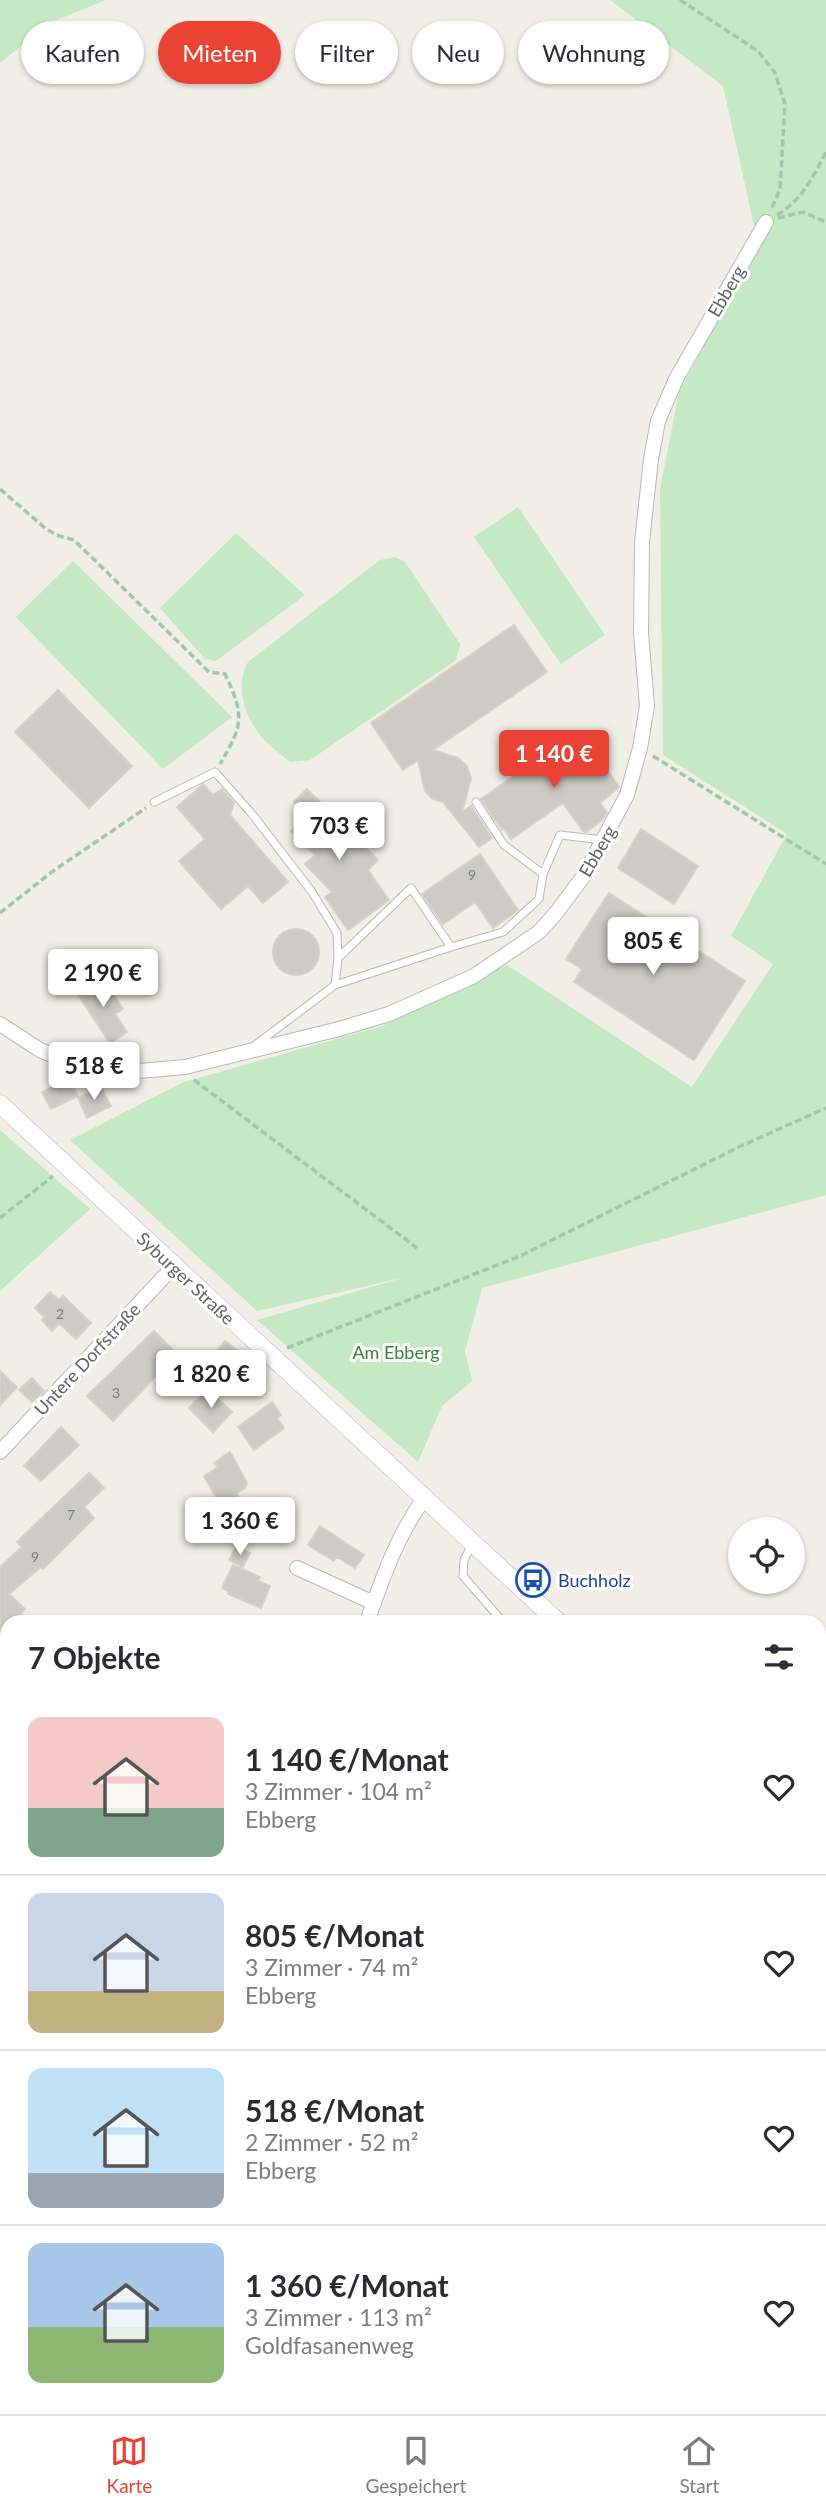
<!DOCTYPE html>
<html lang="de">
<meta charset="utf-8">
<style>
body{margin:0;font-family:Lato,sans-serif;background:#f2f2f3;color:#2b2b33;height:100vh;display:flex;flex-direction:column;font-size:26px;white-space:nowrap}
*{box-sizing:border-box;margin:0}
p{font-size:23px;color:#7c7c81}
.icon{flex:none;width:38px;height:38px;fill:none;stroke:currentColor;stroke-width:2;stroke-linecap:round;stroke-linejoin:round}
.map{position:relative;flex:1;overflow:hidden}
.drawer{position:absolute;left:0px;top:1615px;width:826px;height:800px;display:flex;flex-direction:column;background:#fff;border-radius:21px 21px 0 0;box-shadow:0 2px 5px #0004}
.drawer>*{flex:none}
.hud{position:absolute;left:21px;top:21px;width:784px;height:63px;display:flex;gap:14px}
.tools{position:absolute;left:728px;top:1517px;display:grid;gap:14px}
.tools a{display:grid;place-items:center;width:77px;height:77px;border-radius:50%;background:#fff;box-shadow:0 2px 5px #0004;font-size:35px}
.price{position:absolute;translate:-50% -60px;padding:0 16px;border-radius:7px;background:#fff;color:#222;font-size:23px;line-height:46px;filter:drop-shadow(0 2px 4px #0008)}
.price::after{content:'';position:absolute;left:50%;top:42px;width:21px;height:16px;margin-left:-10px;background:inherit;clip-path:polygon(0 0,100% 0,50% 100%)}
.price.active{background:#ea4335;color:#fff}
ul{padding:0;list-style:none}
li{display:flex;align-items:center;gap:21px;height:175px;padding:0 28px}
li+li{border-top:2px solid #e1e1e2}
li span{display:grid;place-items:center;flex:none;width:196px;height:140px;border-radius:14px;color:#555}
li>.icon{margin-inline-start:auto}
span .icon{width:84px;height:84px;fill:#fffc;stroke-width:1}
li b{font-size:30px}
h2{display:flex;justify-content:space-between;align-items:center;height:84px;padding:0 28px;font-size:30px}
.chip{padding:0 24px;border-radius:32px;background:#fff;box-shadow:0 2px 5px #0004;font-size:24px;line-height:63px}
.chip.active{background:#ea4335;color:#fff}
.menu{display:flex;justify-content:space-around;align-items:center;height:98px;border-top:2px solid #e1e1e2;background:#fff;font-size:19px;color:#7c7c81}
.menu a{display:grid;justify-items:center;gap:4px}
.menu .active{color:#ea4335}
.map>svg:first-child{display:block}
.green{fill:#c5e8c5}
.building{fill:#cccac5;stroke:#d6d1c6;stroke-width:2}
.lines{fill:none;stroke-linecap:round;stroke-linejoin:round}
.service-casing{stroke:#b5b8bc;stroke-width:9}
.minor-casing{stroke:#b5b8bc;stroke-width:16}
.tertiary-casing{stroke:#b5b8bc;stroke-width:19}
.path{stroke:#9cc7a9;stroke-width:3.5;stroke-dasharray:7 3.5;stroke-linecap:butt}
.service{stroke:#fff;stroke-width:7}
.minor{stroke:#fff;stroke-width:14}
.tertiary{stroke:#fff;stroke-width:18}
.labels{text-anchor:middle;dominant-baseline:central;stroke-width:6;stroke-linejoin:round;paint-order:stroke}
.number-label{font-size:14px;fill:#7a7d7f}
.street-label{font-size:18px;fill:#5f6368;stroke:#fff}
.park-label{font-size:18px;fill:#348238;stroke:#fff}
.transit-label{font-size:18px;fill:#164399;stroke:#fff;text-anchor:start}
</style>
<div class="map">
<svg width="826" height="2414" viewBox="0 0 826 2414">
<rect width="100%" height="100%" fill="#f1efe8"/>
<!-- green -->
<path class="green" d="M0,0H106L49,23L0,63Z
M610,0H826V1195L482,1288L465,1351L472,1381L442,1406L418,1462L257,1320L406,1277L257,1311L70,1140L184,1082L382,1026L507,965L692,1087L773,964L731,936L787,834L663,755L660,489L679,392L766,232L754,225L723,86Z
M518,507L605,635L561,664L474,537Z
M236,533L305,595L216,661L205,659L160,608Z
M396,557L405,562L460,644L456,660L310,760L290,762C280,753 265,743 257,731C243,712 236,682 248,662L380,560Z
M73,561L232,717L163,769L16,617Z
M0,1130L90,1209L0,1291Z
M7,1736V2408H69L65,2414H0V1738Z
M826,2325V2414H783L785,2408H819V2337Z"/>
<!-- building -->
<path class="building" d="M514,625L547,672L433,750L458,758L467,766L471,778L462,812L471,806L492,838L479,847L443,802L433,799L425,791L418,760L403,770L371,723Z
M58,690L132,766L89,808L15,732Z
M585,738L619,787L600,803L607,813L602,820L586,832L583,831L563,803L511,839L504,829L502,830L481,799L564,741L570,749Z
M203,784L213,795L222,789L234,803L230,815L288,882L263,903L248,886L221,909L179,861L205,839L177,807Z
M307,789L378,860L368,870L389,900L348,930L325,897L332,892L305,864L315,855L291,831L307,815L294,802Z
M641,829L698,866L674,904L618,868Z
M480,854L518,910L493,928L475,902L443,924L422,894Z
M609,893L745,981L694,1060L574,982L582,969L566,959Z
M273 952a23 23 0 1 1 46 0a23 23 0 1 1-46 0Z
M102,977L123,1009L115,1014L127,1032L110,1043L77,993Z
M69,1079L78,1096L51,1109L42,1092Z
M101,1087L111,1106L87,1118L78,1098Z
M50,1292L59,1300L63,1296L91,1323L76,1339L59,1323L52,1331L42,1320L45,1317L35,1308Z
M154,1331L177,1354L113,1421L87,1396Z
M225,1341L241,1353L230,1366L215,1354Z
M0,1371L17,1387L0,1405Z
M32,1378L44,1391L32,1402L19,1390Z
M208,1389L232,1412L213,1432L189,1408Z
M272,1402L281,1415L277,1418L284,1428L254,1450L238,1427Z
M61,1427L79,1445L41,1481L24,1466Z
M230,1452L247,1483L245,1488L237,1493L239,1498L228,1504L218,1501L204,1476L218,1467L214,1463Z
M89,1473L104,1488L84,1507L94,1518L43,1569L41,1567L9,1594L25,1609L14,1622H7V1630L0,1638V1567L22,1547L17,1542Z
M320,1526L364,1555L355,1568L337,1557L334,1561L308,1545Z
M236,1547L250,1553L243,1567L229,1560Z
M233,1565L260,1577L258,1581L270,1586L261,1608L228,1594L229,1592L222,1588Z"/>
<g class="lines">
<!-- service casing -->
<g class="service-casing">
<path id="service" d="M154,802L215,772L252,814L312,892L337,933L338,958L335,985L254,1046
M543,874L560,835L604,840
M451,947L503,932L539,899L543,874L504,845L476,802
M335,985L451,947L411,888L338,958
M472,1544L464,1560L463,1576L503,1622
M0,2191L7,2200
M124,2408L127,2414"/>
</g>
<!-- minor casing -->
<g class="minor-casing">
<path id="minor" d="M0,1024L40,1050L64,1060L101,1069L139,1071L185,1067L339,1029L389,1014L474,976L539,932L556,913L583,877L627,795L640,748L647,706L641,633L642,542L651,459L658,421L676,379L766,222
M0,1452L174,1266
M297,1568L374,1603
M367,1622C382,1580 397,1535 424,1499
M819,1818L826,1800"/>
</g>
<!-- tertiary casing -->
<g class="tertiary-casing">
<path id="tertiary" d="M0,1104L558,1622
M819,1797L826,1800"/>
</g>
<!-- path -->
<path class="path" d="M680,0L758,51L775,73L785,104L780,189L771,210
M777,215C802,200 813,177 826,152
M778,218L803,212L826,222
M0,489L45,528L56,535L74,540L209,672L225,674C245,716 243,725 220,764
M653,756L826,864
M0,913L53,871L146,808
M194,1080L417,1248
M0,1218L53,1176
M287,1348L520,1256L741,1146L826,1108
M819,2300L826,2304
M819,2335L826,2320
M804,2414L806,2408"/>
<!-- service -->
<use href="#service" class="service"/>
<!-- minor -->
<use href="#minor" class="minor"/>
<!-- tertiary -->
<use href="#tertiary" class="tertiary"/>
</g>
<!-- icons -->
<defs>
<g id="bus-ring" transform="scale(1.75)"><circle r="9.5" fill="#fff" stroke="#1a4fb4" stroke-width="1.5"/><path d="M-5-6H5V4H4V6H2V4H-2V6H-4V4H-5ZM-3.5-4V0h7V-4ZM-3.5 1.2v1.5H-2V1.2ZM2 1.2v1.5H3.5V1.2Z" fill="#1a4fb4"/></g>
</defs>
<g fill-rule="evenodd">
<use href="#bus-ring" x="533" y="1580"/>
</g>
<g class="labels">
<!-- number labels -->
<g class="number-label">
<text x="472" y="874">9</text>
<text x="60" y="1313">2</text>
<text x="116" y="1392">3</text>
<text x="71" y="1514">7</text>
<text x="35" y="1556">9</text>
</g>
<!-- street labels -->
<g class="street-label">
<text transform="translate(726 291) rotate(-60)">Ebberg</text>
<text transform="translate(597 851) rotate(-60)">Ebberg</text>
<text transform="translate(186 1278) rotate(43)">Syburger Straße</text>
<text transform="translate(87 1359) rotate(-47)">Untere Dorfstraße</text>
</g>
<!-- park labels -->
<g class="park-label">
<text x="396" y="1352">Am Ebberg</text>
</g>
<!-- transit labels -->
<g class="transit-label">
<text x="558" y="1580">Buchholz</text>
</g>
</g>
</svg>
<div class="tools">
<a><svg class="icon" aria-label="locate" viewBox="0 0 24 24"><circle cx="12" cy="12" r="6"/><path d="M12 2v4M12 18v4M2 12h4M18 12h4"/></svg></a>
</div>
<b class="price active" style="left:554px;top:790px">1 140 €</b>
<b class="price" style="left:339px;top:862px">703 €</b>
<b class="price" style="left:653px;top:977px">805 €</b>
<b class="price" style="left:103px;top:1009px">2 190 €</b>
<b class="price" style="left:94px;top:1102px">518 €</b>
<b class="price" style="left:211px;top:1410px">1 820 €</b>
<b class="price" style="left:240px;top:1557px">1 360 €</b>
<div class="hud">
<a class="chip">Kaufen</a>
<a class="chip active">Mieten</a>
<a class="chip">Filter</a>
<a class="chip">Neu</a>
<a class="chip">Wohnung</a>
</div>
<section class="drawer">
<h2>7 Objekte<svg class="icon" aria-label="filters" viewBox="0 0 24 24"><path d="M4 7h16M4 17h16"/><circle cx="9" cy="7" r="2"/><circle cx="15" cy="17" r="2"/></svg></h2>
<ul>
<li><span style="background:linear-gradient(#f6c9c9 65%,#7fa58c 0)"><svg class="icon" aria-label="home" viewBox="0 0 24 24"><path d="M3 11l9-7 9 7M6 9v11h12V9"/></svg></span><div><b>1 140 €/Monat</b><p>3 Zimmer · 104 m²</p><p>Ebberg</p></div><svg class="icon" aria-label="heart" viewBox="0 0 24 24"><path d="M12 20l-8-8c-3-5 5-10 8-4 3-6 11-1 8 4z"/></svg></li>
<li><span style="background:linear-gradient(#c9d6e8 70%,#c2b280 0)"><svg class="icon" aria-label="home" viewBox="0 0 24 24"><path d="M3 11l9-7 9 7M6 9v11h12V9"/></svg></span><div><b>805 €/Monat</b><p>3 Zimmer · 74 m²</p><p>Ebberg</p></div><svg class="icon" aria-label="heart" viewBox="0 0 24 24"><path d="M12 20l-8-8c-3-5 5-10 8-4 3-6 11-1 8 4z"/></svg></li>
<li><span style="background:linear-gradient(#bfe0f5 75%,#9aa5b1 0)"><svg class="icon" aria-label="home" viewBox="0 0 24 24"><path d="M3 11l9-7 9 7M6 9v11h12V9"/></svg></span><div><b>518 €/Monat</b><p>2 Zimmer · 52 m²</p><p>Ebberg</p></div><svg class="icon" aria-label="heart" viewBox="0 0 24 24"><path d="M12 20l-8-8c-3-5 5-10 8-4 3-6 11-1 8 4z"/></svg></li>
<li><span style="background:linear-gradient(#a9c7e8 60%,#8fb573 0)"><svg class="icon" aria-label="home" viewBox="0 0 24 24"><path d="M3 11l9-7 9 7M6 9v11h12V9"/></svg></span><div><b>1 360 €/Monat</b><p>3 Zimmer · 113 m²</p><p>Goldfasanenweg</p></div><svg class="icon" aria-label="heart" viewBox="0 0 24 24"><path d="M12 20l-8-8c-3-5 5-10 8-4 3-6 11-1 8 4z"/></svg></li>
</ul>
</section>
</div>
<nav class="menu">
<a class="active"><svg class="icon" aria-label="map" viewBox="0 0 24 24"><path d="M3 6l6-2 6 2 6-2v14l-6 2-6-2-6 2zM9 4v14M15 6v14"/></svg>Karte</a>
<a><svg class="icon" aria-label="saved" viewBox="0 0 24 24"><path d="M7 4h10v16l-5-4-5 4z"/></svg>Gespeichert</a>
<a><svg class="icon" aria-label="home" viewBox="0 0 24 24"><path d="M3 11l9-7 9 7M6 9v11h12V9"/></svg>Start</a>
</nav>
